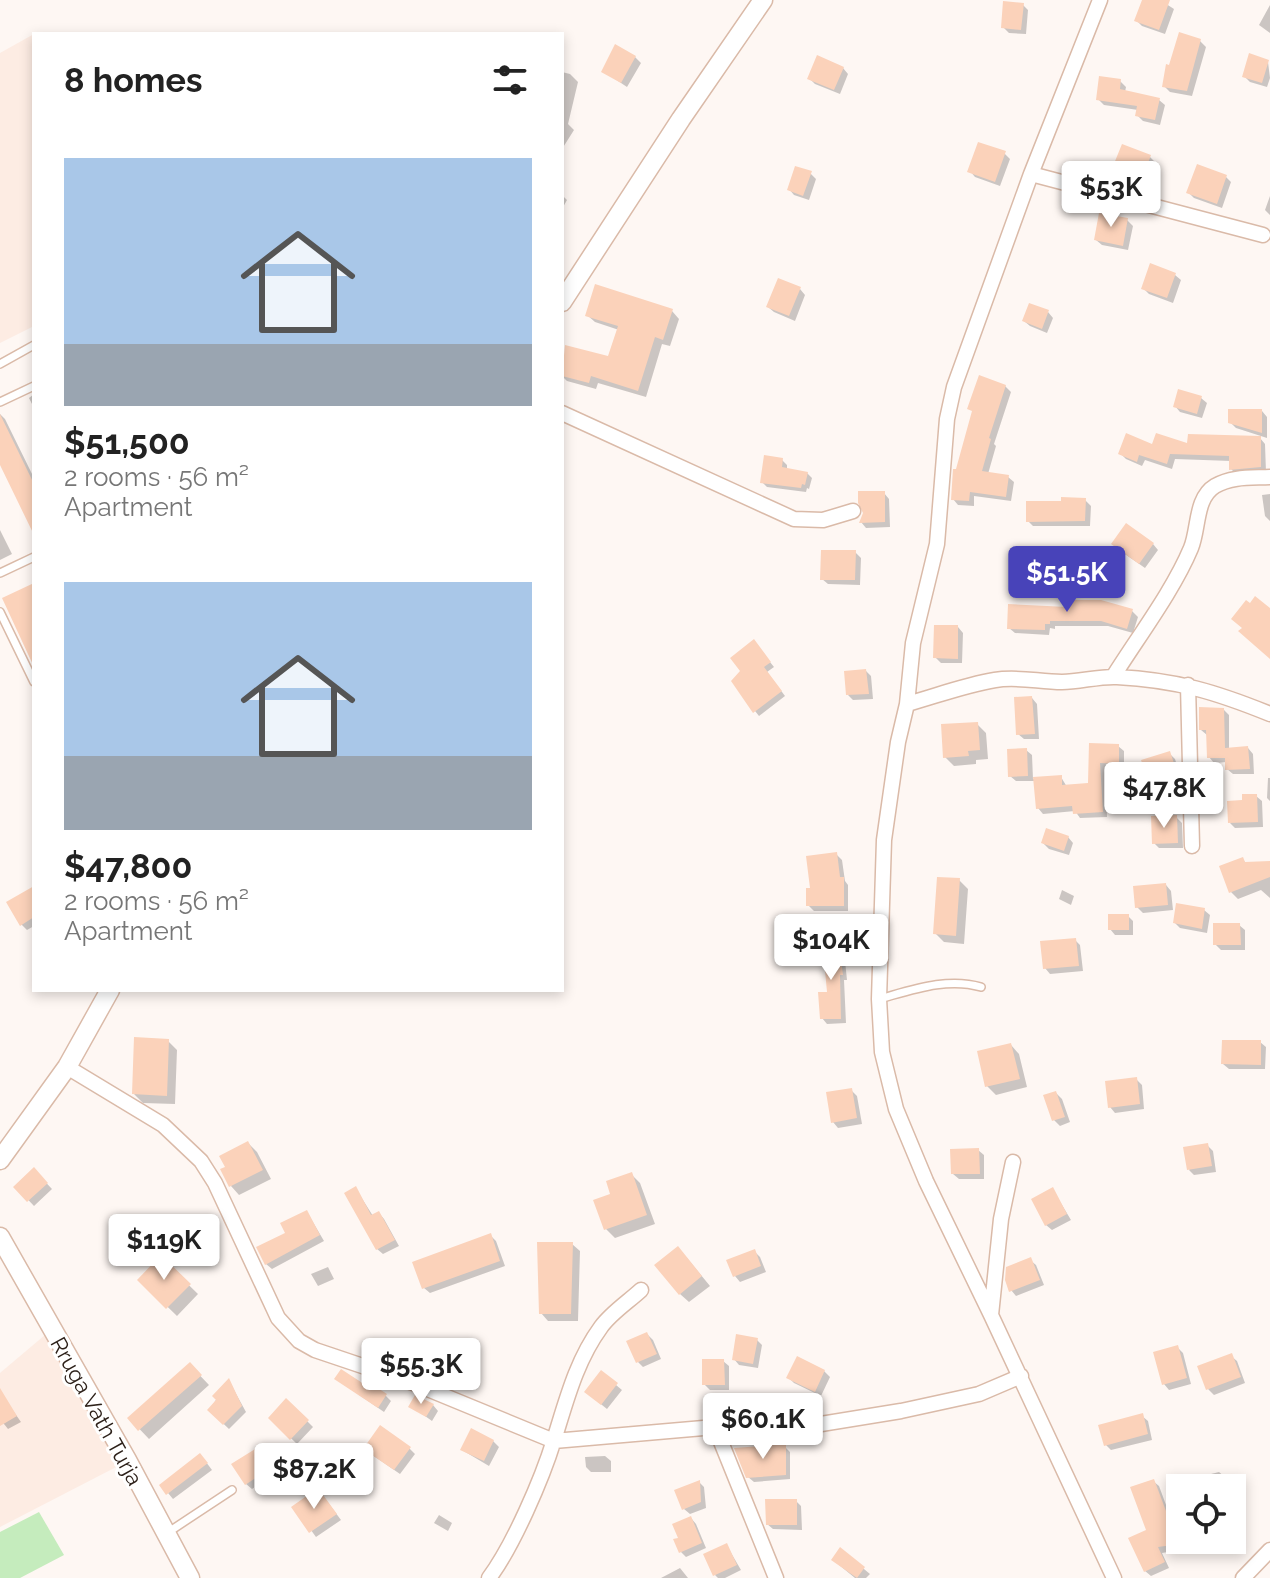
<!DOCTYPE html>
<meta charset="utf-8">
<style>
body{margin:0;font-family:Raleway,sans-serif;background:#f6f6f6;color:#222;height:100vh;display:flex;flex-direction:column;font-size:30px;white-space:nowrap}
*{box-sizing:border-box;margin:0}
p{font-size:26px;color:#767676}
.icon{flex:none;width:44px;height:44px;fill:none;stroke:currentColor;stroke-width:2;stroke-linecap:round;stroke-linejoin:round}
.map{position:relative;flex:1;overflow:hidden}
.drawer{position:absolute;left:32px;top:32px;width:532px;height:960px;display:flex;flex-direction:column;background:#fff;border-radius:0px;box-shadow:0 4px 12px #0003}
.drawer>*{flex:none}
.buttons{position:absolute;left:1166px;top:1474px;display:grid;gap:16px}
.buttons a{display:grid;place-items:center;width:80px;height:80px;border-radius:0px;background:#fff;box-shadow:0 4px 12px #0003;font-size:40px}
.price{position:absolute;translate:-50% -68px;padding:0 18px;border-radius:8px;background:#fff;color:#222;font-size:26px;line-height:52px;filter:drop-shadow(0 2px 4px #0008)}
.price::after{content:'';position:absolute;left:50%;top:48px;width:24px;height:18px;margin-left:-12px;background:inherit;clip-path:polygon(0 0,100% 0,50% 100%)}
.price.current{background:#4843b9;color:#fff}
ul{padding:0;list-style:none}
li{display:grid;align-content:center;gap:16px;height:424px;padding:0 32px}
li span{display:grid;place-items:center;height:248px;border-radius:0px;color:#555}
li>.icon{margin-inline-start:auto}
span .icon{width:144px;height:144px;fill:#fffc;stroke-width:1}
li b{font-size:34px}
h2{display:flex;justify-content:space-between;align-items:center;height:96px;padding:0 32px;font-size:34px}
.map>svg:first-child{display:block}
.built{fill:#fdece3}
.green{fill:#c5ecbd}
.shadow{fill:#0003}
.building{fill:#fbd2ba}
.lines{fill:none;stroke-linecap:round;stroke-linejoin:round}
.lane-casing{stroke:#dabaa8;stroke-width:10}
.street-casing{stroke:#dabaa8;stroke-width:17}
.secondary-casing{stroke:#dabaa8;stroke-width:21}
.lane{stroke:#fff;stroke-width:7}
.street{stroke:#fff;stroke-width:14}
.secondary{stroke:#fff;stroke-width:18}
.labels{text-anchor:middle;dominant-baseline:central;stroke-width:6;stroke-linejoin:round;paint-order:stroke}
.street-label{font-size:22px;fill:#2d211a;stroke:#fff}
</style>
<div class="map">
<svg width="1270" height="1578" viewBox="0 0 1270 1578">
<rect width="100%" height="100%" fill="#fef7f3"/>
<!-- built -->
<path class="built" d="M34,34V326L0,343V53Z
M45,1335L124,1463L0,1527V1373Z"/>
<!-- green -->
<path class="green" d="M39,1512L64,1555L20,1578H0V1532Z"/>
<!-- shadow -->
<path class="shadow" d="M1144,0H1160L1174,9L1165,34L1142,26L1136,20Z
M1023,5L1028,10L1026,34L1009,33L1003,27Z
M1270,5V33L1259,25Z
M1200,41L1206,47L1192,96L1170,92L1165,87Z
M635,57L641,63L627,87L603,71Z
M1268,62L1270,78L1267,87L1250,82L1244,76Z
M843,68L848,74L840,94L815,84L809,78Z
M562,72L570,74L578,82L568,124L574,130L562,149Z
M1120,81L1126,87L1125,92L1159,100L1165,105L1160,125L1143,121L1137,115L1138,110L1104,105L1098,99Z
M1004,153L1010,159L1000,186L975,177L970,171Z
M1150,157L1155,162L1144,191L1117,181L1112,175Z
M810,173L816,179L809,200L794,195L789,189Z
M1226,177L1231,182L1222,208L1194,198L1189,193Z
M562,195L567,200L562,209Z
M1270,196V215L1265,210Z
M1127,220L1133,226L1128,250L1102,245L1096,240Z
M1151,266L1175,275L1181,280L1173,303L1149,294L1143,288Z
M800,289L805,295L795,321L774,312L768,307Z
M672,311L679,319L670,346L662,344L646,397L598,383L596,389L567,381L562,376L567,347L610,358L619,330L595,322L587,315Z
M1048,312L1053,318L1047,333L1030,326L1024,321Z
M1005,386L1011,392L994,444L996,446L988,474L1008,477L1014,482L1011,501L974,496V506L958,505L953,499Z
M34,394V408L29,398Z
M1201,398L1207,403L1202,418L1180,412L1175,406Z
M1262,411L1267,417V438L1236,428L1230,422Z
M0,414L5,419L34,478V530L0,460Z
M1260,438L1265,444L1266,472L1237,475L1231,469V461L1175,459L1172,469L1145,460L1142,466L1126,459L1120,453L1153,447Z
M782,460L787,465V470L807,473L812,478L809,489L807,488L806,492L767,487L762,482Z
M884,493L889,499L890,527L866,528L861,522Z
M1270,494V521L1265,516L1262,495Z
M1085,500L1091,506L1090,526H1033L1028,521Z
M0,530L12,554L0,560Z
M1153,544L1158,550L1145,568L1119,550Z
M855,552L861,558L860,585L828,584L822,579Z
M1010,606L1132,611L1138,617L1133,633L1108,626H1055V629L1050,628L1049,635L1015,633L1009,628Z
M958,627L963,633L962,663H941L935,657Z
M758,647L774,667L767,672L785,696L759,716L755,711Z
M866,671L871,676L873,699L853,700L848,695Z
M1032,698L1037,704L1039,739H1024L1018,734Z
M1224,710L1229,715V749L1248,748L1253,754L1254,774H1233L1227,769V762L1214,763L1209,757L1207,735L1201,730Z
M977,724L986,733L988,759L976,760V764L954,766L945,757Z
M1091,745L1118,746L1124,751V768H1105L1107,817L1080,818L1075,811L1043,814L1038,808L1035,781H1016L1010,776L1026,750L1032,755L1033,779L1061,777L1067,787L1090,785Z
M1170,754L1175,759L1182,781L1156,789L1151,783Z
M1268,778H1270V801L1267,798Z
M1256,796L1262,801L1263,827L1235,828L1230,823L1244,802Z
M1176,817L1182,823L1183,848H1159L1154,843Z
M1068,837L1073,843L1069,855L1049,849L1043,843Z
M836,854L842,860L845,881L848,885V911H814L808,905L812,890Z
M1242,859L1247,864L1270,863V898L1261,890L1238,899L1231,892Z
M959,880L968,889L964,944L944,942L935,933Z
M1166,885L1171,891L1173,910L1143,913L1137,907Z
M1062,890L1074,896L1071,905L1059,899Z
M34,895V926L27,930L21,924Z
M1204,910L1210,915L1207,933L1180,928L1175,923Z
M1128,916L1133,921V935H1115L1110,929Z
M1239,925L1245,930V950H1221L1215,944Z
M1075,940L1080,945L1083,971L1050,974L1045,968Z
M839,946L844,951L847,980H844L846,1023L827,1024L822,1018L829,994L826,966L820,960Z
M168,1041L177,1050L175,1104L143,1103L134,1094Z
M1260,1042L1266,1047L1265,1069H1229L1223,1064Z
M1011,1045L1019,1054L1027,1087L996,1095L987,1086Z
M1136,1079L1142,1085L1144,1109L1115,1113L1110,1107Z
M851,1090L857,1096L862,1124L838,1128L833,1122Z
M1056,1093L1062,1099L1070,1122L1060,1126L1054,1120Z
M248,1143L257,1152L271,1179L239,1195L231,1186Z
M1207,1145L1213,1151L1216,1172L1194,1175L1189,1170Z
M978,1150L984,1155V1179H959L953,1174Z
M34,1170L52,1189L34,1206L16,1187Z
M631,1174L640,1183L655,1224L615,1238L606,1229L613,1195Z
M356,1189L373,1216L379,1213L384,1219L399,1246L383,1254L377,1249Z
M1053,1190L1071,1220L1052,1230L1046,1225Z
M307,1212L324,1241L272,1269L266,1264Z
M490,1235L496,1241L505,1266L430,1293L424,1288Z
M572,1244L580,1251L578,1321H548L541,1313Z
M754,1251L760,1257L766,1272L740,1282L735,1276Z
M161,1258L198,1294L177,1316L140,1280Z
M687,1258L710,1286L689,1302L680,1294Z
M1030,1260L1036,1265L1044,1285L1016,1296L1011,1290Z
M328,1267L334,1279L318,1286L311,1274Z
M647,1334L653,1340L661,1359L643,1367L638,1362Z
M757,1340L762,1345L758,1368L739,1365L734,1359Z
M1177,1347L1183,1353L1191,1384L1169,1390L1164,1384Z
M1231,1356L1237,1361L1245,1383L1214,1395L1208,1389L1200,1367Z
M723,1361L729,1366V1390H710L704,1384Z
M190,1365L209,1385L149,1439L129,1418Z
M824,1371L830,1377L821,1396L794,1383L789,1378Z
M336,1379L386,1396L391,1401L384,1412Z
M229,1381L246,1412L229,1429L209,1410Z
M616,1385L622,1390L607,1409L592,1397Z
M0,1392L21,1422L8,1429L0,1419Z
M287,1401L313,1427L297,1444L270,1418Z
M433,1405L438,1411L432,1421L411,1406Z
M1142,1416L1148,1421L1152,1440L1111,1450L1106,1445Z
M493,1441L499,1447L489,1466L462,1450Z
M785,1447L790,1452V1479L754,1482L748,1477Z
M409,1448L415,1454L400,1474L371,1454Z
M260,1449L276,1472L252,1489L246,1484Z
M605,1456L611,1461V1472H591L586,1467L585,1457Z
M206,1462L212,1470L173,1499L168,1493Z
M1219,1472L1225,1477L1228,1488H1210L1207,1475Z
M1153,1481L1159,1486L1172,1521L1180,1520V1540H1203L1204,1546L1162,1553L1169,1568L1151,1576L1145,1571Z
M699,1482L704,1487L706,1508L690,1514L684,1509Z
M323,1496L341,1520L316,1537L294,1507Z
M796,1501L801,1506L802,1530L773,1529L767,1524Z
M439,1515L452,1523L448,1531L434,1523Z
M691,1518L696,1524L706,1548L686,1557L681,1552L680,1539Z
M727,1546L741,1570L725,1578H718L715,1575Z
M841,1550L870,1574L866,1578H855L833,1560Z
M680,1568L688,1578H661Z"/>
<!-- building -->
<path class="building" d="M1142,0H1170L1159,30L1134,21Z
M1003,1L1024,3L1021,30L1001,28Z
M1179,32L1201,39L1187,91L1162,87L1166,64L1169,65Z
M615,44L636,56L621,83L601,72Z
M1249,53L1269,60L1262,83L1242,77Z
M817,55L844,67L834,90L807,79Z
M1099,76L1121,79L1120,89L1160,98L1155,120L1135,116L1137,106L1096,100Z
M978,142L1006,151L995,182L967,172Z
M1122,144L1151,155L1139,187L1109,176Z
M1197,164L1227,175L1217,204L1186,193Z
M795,166L812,171L803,196L787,190Z
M1099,213L1128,218L1123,246L1094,240Z
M1150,263L1176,273L1167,298L1141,289Z
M778,278L801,287L789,316L766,307Z
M595,284L673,309L663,340L655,337L638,391L591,376L589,383L562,376L565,345L608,356L618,326L585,316Z
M1029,303L1049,310L1042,329L1022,321Z
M979,375L1006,385L989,438L991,439L982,471L1009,475L1006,497L970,492L969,501L951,500L953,469H956L972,411L967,409Z
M1178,389L1202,396L1197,414L1173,407Z
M1228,409H1262V433L1228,423Z
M0,414L34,484V535L0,465Z
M1126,433L1152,444L1156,433L1187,443L1188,434L1261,436V467L1229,470V456L1170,454L1167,464L1139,455L1137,462L1118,454Z
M764,455L783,458L782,467L808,472L805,485L802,484L801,488L760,483Z
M858,491H885V522L859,523L863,513L858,503Z
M1061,497L1086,498L1085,521L1026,522V501H1061Z
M1126,523L1154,543L1139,564L1111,544Z
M821,550H856L855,580H820Z
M34,583V667L2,598Z
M1255,596L1270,608V659L1238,631L1242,628L1231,619L1246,600L1250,603Z
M1067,600H1101L1133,609L1127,629L1101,621H1050V624H1045V630L1007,629L1008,604L1067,607Z
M934,625H958V659L933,658Z
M754,639L771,662L764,667L782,691L753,713L731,681L740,671L730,658Z
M866,669L869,694L846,695L844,671Z
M1032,696L1035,734L1016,735L1014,697Z
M1199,707L1224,708L1225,748L1248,746L1250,769L1225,770V758H1207L1206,730H1199Z
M978,722L980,750L968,751L969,756L943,758L941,724Z
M1089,743L1119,744V764L1100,763L1103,812L1073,814L1072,806L1036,809L1033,777L1062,775V785L1088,783Z
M1027,748L1028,776L1008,777L1007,749Z
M1170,751L1178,776L1149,784L1141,760Z
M1242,794H1257L1258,822L1228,823L1227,801L1242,800Z
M1177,815L1178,843L1152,844L1151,816Z
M1046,828L1069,836L1064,851L1041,843Z
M837,852L840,877H844V906H806V888H810L806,856Z
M1243,857L1245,862L1270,861V877L1229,893L1219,866Z
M937,877L960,878L956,936L933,934Z
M1166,883L1168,905L1135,908L1133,886Z
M34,886V917L20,926L6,902Z
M1176,903L1205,908L1202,929L1173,923Z
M1108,914H1129V930H1108Z
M1213,923H1240L1241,945H1213Z
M1076,938L1079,966L1043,969L1040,941Z
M839,944L843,975H840L841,1019H820L818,992H827L824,960L818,961L817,946Z
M134,1037L169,1039L167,1096L132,1094Z
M1222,1040H1261V1065L1221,1064Z
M1011,1043L1020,1079L985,1087L977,1051Z
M1137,1077L1140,1104L1108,1108L1105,1081Z
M852,1088L857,1118L831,1123L826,1092Z
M1056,1091L1065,1117L1052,1121L1043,1095Z
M248,1141L263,1170L229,1187L220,1169L225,1167L219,1156Z
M1208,1143L1212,1166L1187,1170L1183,1147Z
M979,1148L980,1174H951L950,1149Z
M34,1167L48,1183L27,1202L13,1187Z
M632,1172L647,1215L604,1230L593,1200L610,1194L606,1181Z
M356,1186L371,1215L379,1211L395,1240L376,1250L344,1193Z
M1053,1187L1067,1214L1045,1226L1031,1199Z
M307,1210L320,1235L265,1265L256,1247L285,1233L280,1223Z
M491,1233L500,1261L422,1289L412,1262Z
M537,1242H573L571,1314H539Z
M678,1246L702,1276L679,1295L654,1265Z
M755,1249L761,1266L733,1277L726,1260Z
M161,1255L191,1284L166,1309L137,1280Z
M1031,1257L1040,1280L1009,1292L1005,1280L1006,1267Z
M647,1332L657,1354L636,1363L626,1341Z
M736,1334L758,1338L753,1364L732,1360Z
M1178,1345L1187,1378L1162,1385L1153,1352Z
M1232,1353L1241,1377L1206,1390L1197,1366Z
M797,1356L825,1370L815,1392L786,1378Z
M702,1359H724L725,1385H702Z
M190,1362L202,1375L138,1431L127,1418Z
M341,1369L367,1386L370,1383L387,1394L378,1408L334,1379Z
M601,1370L618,1383L601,1405L584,1392Z
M229,1378L242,1406L223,1425L207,1410L216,1400L212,1396Z
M0,1388L17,1416L0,1426Z
M415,1395L434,1404L426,1417L408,1407Z
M286,1398L309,1420L290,1440L268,1418Z
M1143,1413L1148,1434L1104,1446L1098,1425Z
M380,1425L411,1447L394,1470L363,1449Z
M471,1428L494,1440L484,1461L460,1450Z
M786,1444V1475L746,1478L734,1448Z
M260,1446L272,1467L245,1485L231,1464Z
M200,1453L208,1463L166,1495L159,1485Z
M1154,1479L1169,1519L1180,1518V1544L1158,1547L1165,1562L1144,1572L1128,1538L1146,1530L1130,1487Z
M700,1480L701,1502L682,1510L674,1490Z
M318,1488L337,1514L309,1533L291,1507Z
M765,1499H797V1525H766Z
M691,1516L702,1543L679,1553L673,1539L678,1538L672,1524Z
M727,1543L737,1565L713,1576L703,1554Z
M840,1547L865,1567L857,1578L831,1560Z"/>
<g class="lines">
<!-- lane casing -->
<g class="lane-casing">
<path id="lane" d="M0,364L34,345
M0,402L34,386
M0,573L34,557
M0,612L34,682
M879,999C912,990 947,977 981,987
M167,1533L232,1490"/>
</g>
<!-- street casing -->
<g class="street-casing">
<path id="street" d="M1100,0L1031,174L954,387L947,419L937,544L913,643L907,704L898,742L884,840L879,999L882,1052L896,1109L926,1181L991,1315L1114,1578
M1031,174L1263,235
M562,413L794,519L823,520L853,511
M1113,677C1138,637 1173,591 1191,548C1199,529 1195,498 1215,486C1232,476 1252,478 1270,477
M1188,685L1192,846
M907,704C936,696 965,685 995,680C1018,676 1039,682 1062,682C1080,682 1099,676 1117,677C1176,680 1216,692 1270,714
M67,1067L163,1125L201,1161L215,1183L278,1318L299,1341L315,1350L413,1383L554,1441L715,1427L821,1424L901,1411L979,1394L1021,1376
M991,1315L1001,1219L1013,1162
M715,1427L776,1578
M489,1578C513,1546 542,1479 554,1440C566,1402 576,1361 601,1327C611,1313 628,1302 641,1290
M1243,1578L1270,1550"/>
</g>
<!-- secondary casing -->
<g class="secondary-casing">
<path id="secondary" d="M562,302L681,119L763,0
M0,1160L67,1067L110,990
M0,1237L127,1460L190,1578"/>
</g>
<!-- lane -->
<use href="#lane" class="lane"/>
<!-- street -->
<use href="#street" class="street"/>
<!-- secondary -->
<use href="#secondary" class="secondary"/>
</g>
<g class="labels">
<!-- street labels -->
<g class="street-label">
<text transform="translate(97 1411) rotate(61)">Rruga Vath Turja</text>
</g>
</g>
</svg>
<div class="buttons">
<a><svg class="icon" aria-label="locate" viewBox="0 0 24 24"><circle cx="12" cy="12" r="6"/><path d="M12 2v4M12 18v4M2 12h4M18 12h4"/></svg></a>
</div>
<b class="price" style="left:1111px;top:229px">$53K</b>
<b class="price current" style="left:1067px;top:614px">$51.5K</b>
<b class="price" style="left:1164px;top:830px">$47.8K</b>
<b class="price" style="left:831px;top:982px">$104K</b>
<b class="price" style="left:164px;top:1282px">$119K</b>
<b class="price" style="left:421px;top:1406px">$55.3K</b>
<b class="price" style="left:763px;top:1461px">$60.1K</b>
<b class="price" style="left:314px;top:1511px">$87.2K</b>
<section class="drawer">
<h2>8 homes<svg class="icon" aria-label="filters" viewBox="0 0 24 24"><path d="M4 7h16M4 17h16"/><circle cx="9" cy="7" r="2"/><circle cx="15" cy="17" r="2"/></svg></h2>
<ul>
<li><span style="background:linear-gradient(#a9c7e8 75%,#9aa5b1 0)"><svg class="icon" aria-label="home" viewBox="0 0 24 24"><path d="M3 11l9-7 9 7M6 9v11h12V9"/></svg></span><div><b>$51,500</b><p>2 rooms · 56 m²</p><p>Apartment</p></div></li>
<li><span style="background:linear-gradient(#a9c7e8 70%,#9aa5b1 0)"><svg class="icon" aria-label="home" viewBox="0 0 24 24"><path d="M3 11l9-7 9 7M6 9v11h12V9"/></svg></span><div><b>$47,800</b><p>2 rooms · 56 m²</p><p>Apartment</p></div></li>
</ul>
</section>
</div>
